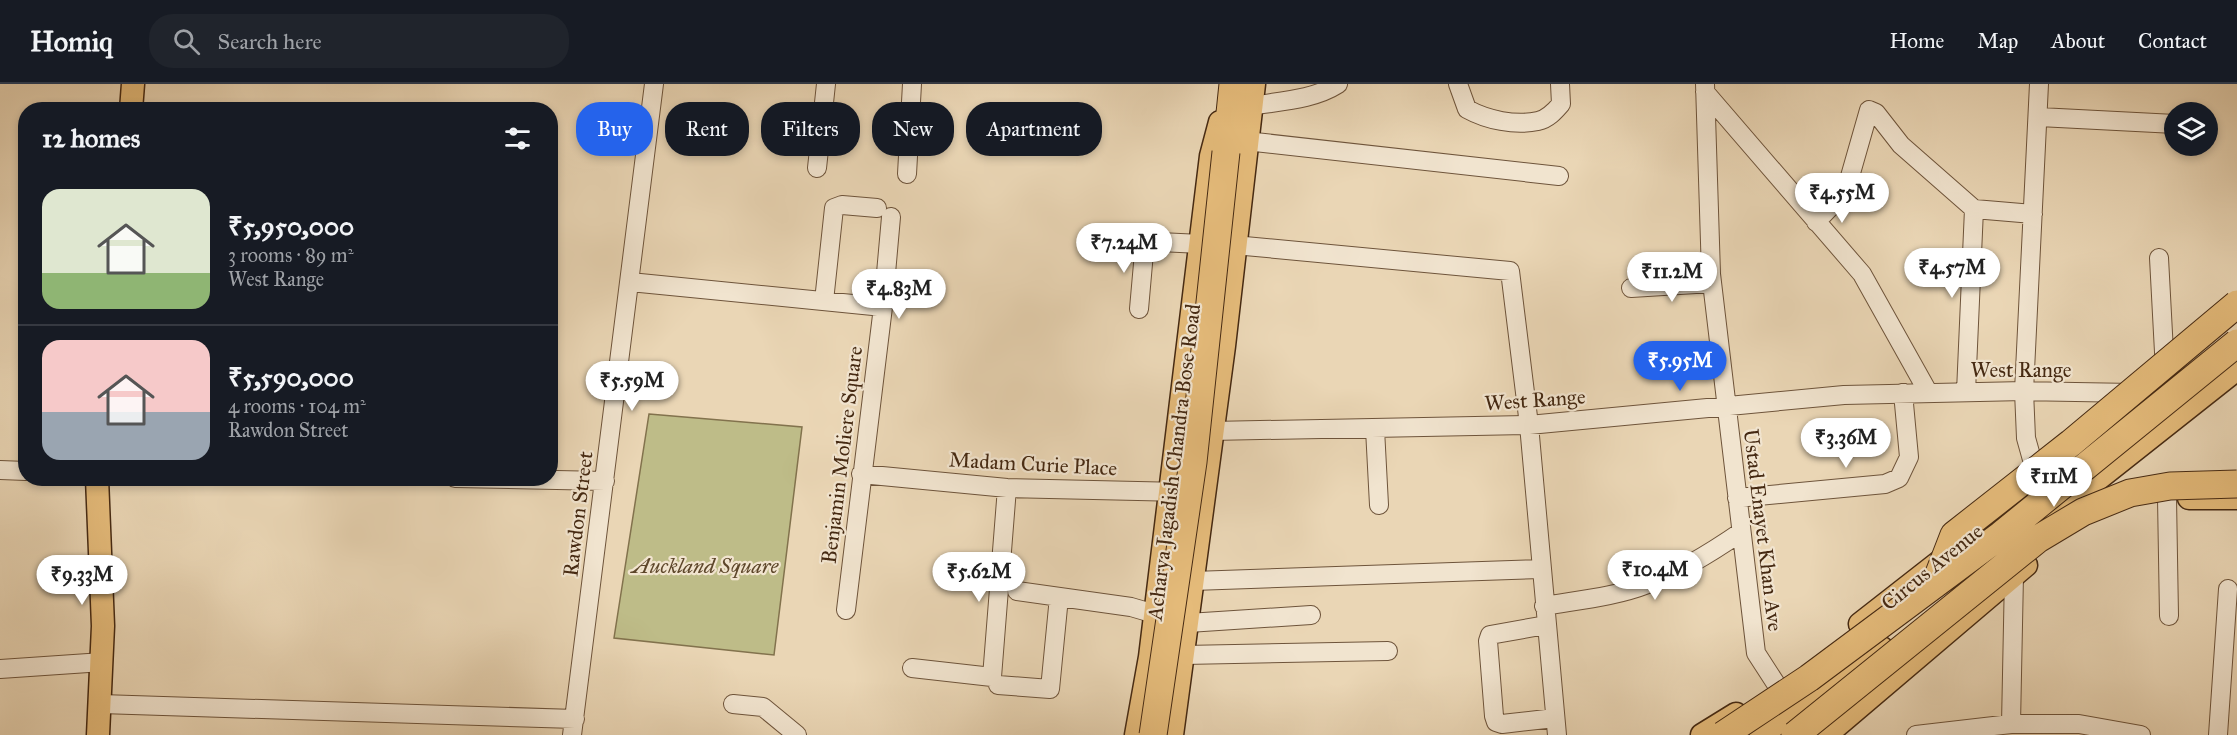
<!DOCTYPE html>
<meta charset="utf-8">
<style>
body{margin:0;font-family:"IM FELL Great Primer",serif;background:#20242c;color:#f1f3f6;height:100vh;display:flex;flex-direction:column;font-size:22px;white-space:nowrap}
*{box-sizing:border-box;margin:0}
p{font-size:20px;color:#9ea1a6}
.icon{flex:none;width:33px;height:33px;fill:none;stroke:currentColor;stroke-width:2;stroke-linecap:round;stroke-linejoin:round}
.map{position:relative;flex:1;overflow:hidden}
.details{position:absolute;left:18px;top:18px;width:540px;height:384px;display:flex;flex-direction:column;background:#171b24;border-radius:24px;box-shadow:0 3px 9px #0003}
.details>*{flex:none}
.guide{position:absolute;left:576px;top:18px;width:570px;height:54px;display:flex;gap:12px}
.controls{position:absolute;left:2164px;top:18px;display:grid;gap:12px}
.controls a{display:grid;place-items:center;width:54px;height:54px;border-radius:50%;background:#171b24;box-shadow:0 3px 9px #0003;font-size:30px}
.price{position:absolute;translate:-50% -51px;padding:0 14px;border-radius:21px;background:#fff;color:#222;font-size:20px;line-height:39px;filter:drop-shadow(0 2px 3px #0008)}
.price::after{content:'';position:absolute;left:50%;top:36px;width:18px;height:14px;margin-left:-9px;background:inherit;clip-path:polygon(0 0,100% 0,50% 100%)}
.price.selected{background:#2563eb;color:#fff}
ul{padding:0;list-style:none}
li{display:flex;align-items:center;gap:18px;height:150px;padding:0 24px}
li+li{border-top:2px solid #363941}
li span{display:grid;place-items:center;flex:none;width:168px;height:120px;border-radius:18px;color:#555}
li>.icon{margin-inline-start:auto}
span .icon{width:72px;height:72px;fill:#fffc;stroke-width:1}
li b{font-size:26px}
h2{display:flex;justify-content:space-between;align-items:center;height:72px;padding:0 24px;font-size:26px}
.tag{padding:0 21px;border-radius:24px;background:#171b24;box-shadow:0 3px 9px #0003;font-size:21px;line-height:54px}
.tag.selected{background:#2563eb;color:#fff}
header{display:flex;align-items:center;gap:36px;box-sizing:border-box;height:84px;padding:0 30px;background:#171b24;border-bottom:2px solid #363941}
header strong{font-size:28px}
nav{display:flex;gap:33px;margin-inline-start:auto;font-size:21px}
.search{width:420px;height:54px;background:#20242c;display:flex;align-items:center;gap:15px;box-sizing:border-box;padding:0 21px;border-radius:24px;color:#9ea1a6;font-size:22px}
.map>svg:first-child{display:block}
.green{fill:#bebc88;stroke:#82724d;stroke-width:1.5}
.lines{fill:none;stroke-linecap:round;stroke-linejoin:round}
.minor-casing{stroke:#6e543b;stroke-width:20}
.major-casing{stroke:#452912;stroke-width:25}
.highway-casing{stroke:#452912;stroke-width:29}
.minor{stroke:#f1e4cf;stroke-width:18}
.major{stroke:#e5bb7a;stroke-width:22}
.highway{stroke:#e5bb7a;stroke-width:27}
.highway-bridge-casing{stroke:#452912;stroke-width:29;stroke-linecap:butt}
.highway-bridge{stroke:#e5bb7a;stroke-width:27}
.labels{text-anchor:middle;dominant-baseline:central;stroke-width:4.5;stroke-linejoin:round;paint-order:stroke}
.street-label{font-size:21px;fill:#452912;stroke:#f1e4cf}
.park-label{font-size:21px;font-style:italic;fill:#5d462a;stroke:#f1e4cf}
</style>
<header>
<strong>Homiq</strong>
<div class="search"><svg class="icon" aria-label="search" viewBox="0 0 24 24"><circle cx="10" cy="10" r="6"/><path d="M15 15l6 6"/></svg>Search here</div>
<nav><a>Home</a><a>Map</a><a>About</a><a>Contact</a></nav>
</header>
<div class="map">
<svg width="2237" height="651" viewBox="0 0 2237 651">
<rect width="100%" height="100%" fill="#ead6b5"/>
<filter id="stains"><feTurbulence type="fractalNoise" baseFrequency=".00333" numOctaves="4"/><feColorMatrix values="0 0 0 0 .2 0 0 0 0 .09 0 0 0 0 .02 0 0 0 .5 -.17"/></filter>
<radialGradient id="worn" r=".72"><stop offset=".6" stop-color="#630" stop-opacity="0"/><stop offset="1" stop-color="#630" stop-opacity=".3"/></radialGradient>
<!-- green -->
<path class="green" d="M649,330L802,343L774,571L614,554Z"/>
<g class="lines">
<!-- minor casing -->
<g class="minor-casing">
<path id="minor" d="M1458,0L1467,25C1487,36 1515,42 1538,37C1548,35 1555,27 1561,20L1560,0
M1705,0L1711,190L1756,569L1778,603
M1705,8L1862,190L1928,308
M1251,22C1280,17 1313,16 1338,0
M2039,33L2175,40
M1246,57L1559,92
M817,84L826,0
M907,90L912,0
M1816,138L1841,112L1849,96L1869,26L1876,29L1901,61L1974,125L2033,130
M1097,155L1201,160
M1234,161L1510,187L1529,341L1557,651
M2159,174L2165,287
M630,198L883,223L846,526
M1631,204L1712,199
M824,217L834,124L842,121L877,124
M883,223L891,133
M1139,225L1145,157
M1966,308L1974,125
M1375,345L1379,421
M1211,347L1529,341L1844,311L2024,307L2134,309
M0,386L26,387
M861,390L1007,404L1182,408
M455,394L605,397
M2038,397L2026,354L2024,307L2039,0
M1737,414L1885,400L1899,394L1909,373L1903,309
M2167,414L2169,532
M2014,491L2011,640H2079L2141,651
M1193,497L1541,485
M1017,507L1131,523L1155,530
M1544,522C1579,516 1615,513 1648,500C1682,487 1712,468 1741,448
M1188,539L1311,531
M1546,541L1490,551L1488,557L1494,632L1496,638L1502,640L1555,634
M1184,571L1388,567
M912,584L992,593L1007,404
M0,585L103,578
M998,601L1050,605L1059,513
M101,620L575,635
M733,620L763,623L797,651
M572,651L654,0
M1916,651L2011,640
M2218,651L2228,505"/>
</g>
<!-- major casing -->
<g class="major-casing">
<path id="major" d="M131,26L133,0
M97,394L103,542L98,651
M2189,414H2237
M2031,448L2237,285
M1860,540L1947,472
M1136,651L1150,573L1211,72L1220,38
M1172,651L1224,262L1254,0
M1702,651L1736,630
M1761,651L1882,564
M1826,651L2026,481"/>
</g>
<!-- highway casing -->
<g class="highway-casing">
<path id="highway" d="M1226,68L1233,0"/>
</g>
<!-- minor -->
<use href="#minor" class="minor"/>
<!-- major -->
<use href="#major" class="major"/>
<!-- highway -->
<use href="#highway" class="highway"/>
<!-- highway-bridge casing -->
<g class="highway-bridge-casing">
<path id="highway-bridge" d="M1935,500L1954,451L2071,359L2237,220
M1153,651L1193,378L1226,68
M1723,651L1809,594L2001,451L2237,259
M1795,651L2038,455L2083,428L2130,409L2170,402L2237,400"/>
</g>
<!-- highway-bridge -->
<use href="#highway-bridge" class="highway-bridge"/>
</g>
<g class="labels">
<!-- street labels -->
<g class="street-label">
<text x="2021" y="286">West Range</text>
<text transform="translate(1535 316) rotate(-4)">West Range</text>
<text transform="translate(842 371) rotate(-83)">Benjamin Moliere Square</text>
<text transform="translate(1174 378) rotate(-83)">Acharya Jagadish Chandra Bose Road</text>
<text transform="translate(1033 380) rotate(3)">Madam Curie Place</text>
<text transform="translate(578 430) rotate(-83)">Rawdon Street</text>
<text transform="translate(1763 446) rotate(83)">Ustad Enayet Khan Ave</text>
<text transform="translate(1932 483) rotate(-39)">Circus Avenue</text>
</g>
<!-- park labels -->
<g class="park-label">
<text x="705" y="482">Auckland Square</text>
</g>
</g>
<rect width="100%" height="100%" filter="url(#stains)"/>
<rect width="100%" height="100%" fill="url(#worn)"/>
</svg>
<div class="controls">
<a><svg class="icon" aria-label="layers" viewBox="0 0 24 24"><path d="M12 4l9 5-9 5-9-5zM3 14l9 5 9-5"/></svg></a>
</div>
<b class="price" style="left:1842px;top:140px">₹4.55M</b>
<b class="price" style="left:1124px;top:190px">₹7.24M</b>
<b class="price" style="left:1952px;top:215px">₹4.57M</b>
<b class="price" style="left:1672px;top:219px">₹11.2M</b>
<b class="price" style="left:899px;top:236px">₹4.83M</b>
<b class="price selected" style="left:1680px;top:308px">₹5.95M</b>
<b class="price" style="left:632px;top:328px">₹5.59M</b>
<b class="price" style="left:1846px;top:385px">₹3.36M</b>
<b class="price" style="left:2054px;top:424px">₹11M</b>
<b class="price" style="left:1655px;top:517px">₹10.4M</b>
<b class="price" style="left:979px;top:519px">₹5.62M</b>
<b class="price" style="left:82px;top:522px">₹9.33M</b>
<div class="guide">
<a class="tag selected">Buy</a>
<a class="tag">Rent</a>
<a class="tag">Filters</a>
<a class="tag">New</a>
<a class="tag">Apartment</a>
</div>
<section class="details">
<h2>12 homes<svg class="icon" aria-label="filters" viewBox="0 0 24 24"><path d="M4 7h16M4 17h16"/><circle cx="9" cy="7" r="2"/><circle cx="15" cy="17" r="2"/></svg></h2>
<ul>
<li><span style="background:linear-gradient(#dfe7d0 70%,#8fb573 0)"><svg class="icon" aria-label="home" viewBox="0 0 24 24"><path d="M3 11l9-7 9 7M6 9v11h12V9"/></svg></span><div><b>₹5,950,000</b><p>3 rooms · 89 m²</p><p>West Range</p></div></li>
<li><span style="background:linear-gradient(#f6c9c9 60%,#9aa5b1 0)"><svg class="icon" aria-label="home" viewBox="0 0 24 24"><path d="M3 11l9-7 9 7M6 9v11h12V9"/></svg></span><div><b>₹5,590,000</b><p>4 rooms · 104 m²</p><p>Rawdon Street</p></div></li>
</ul>
</section>
</div>
